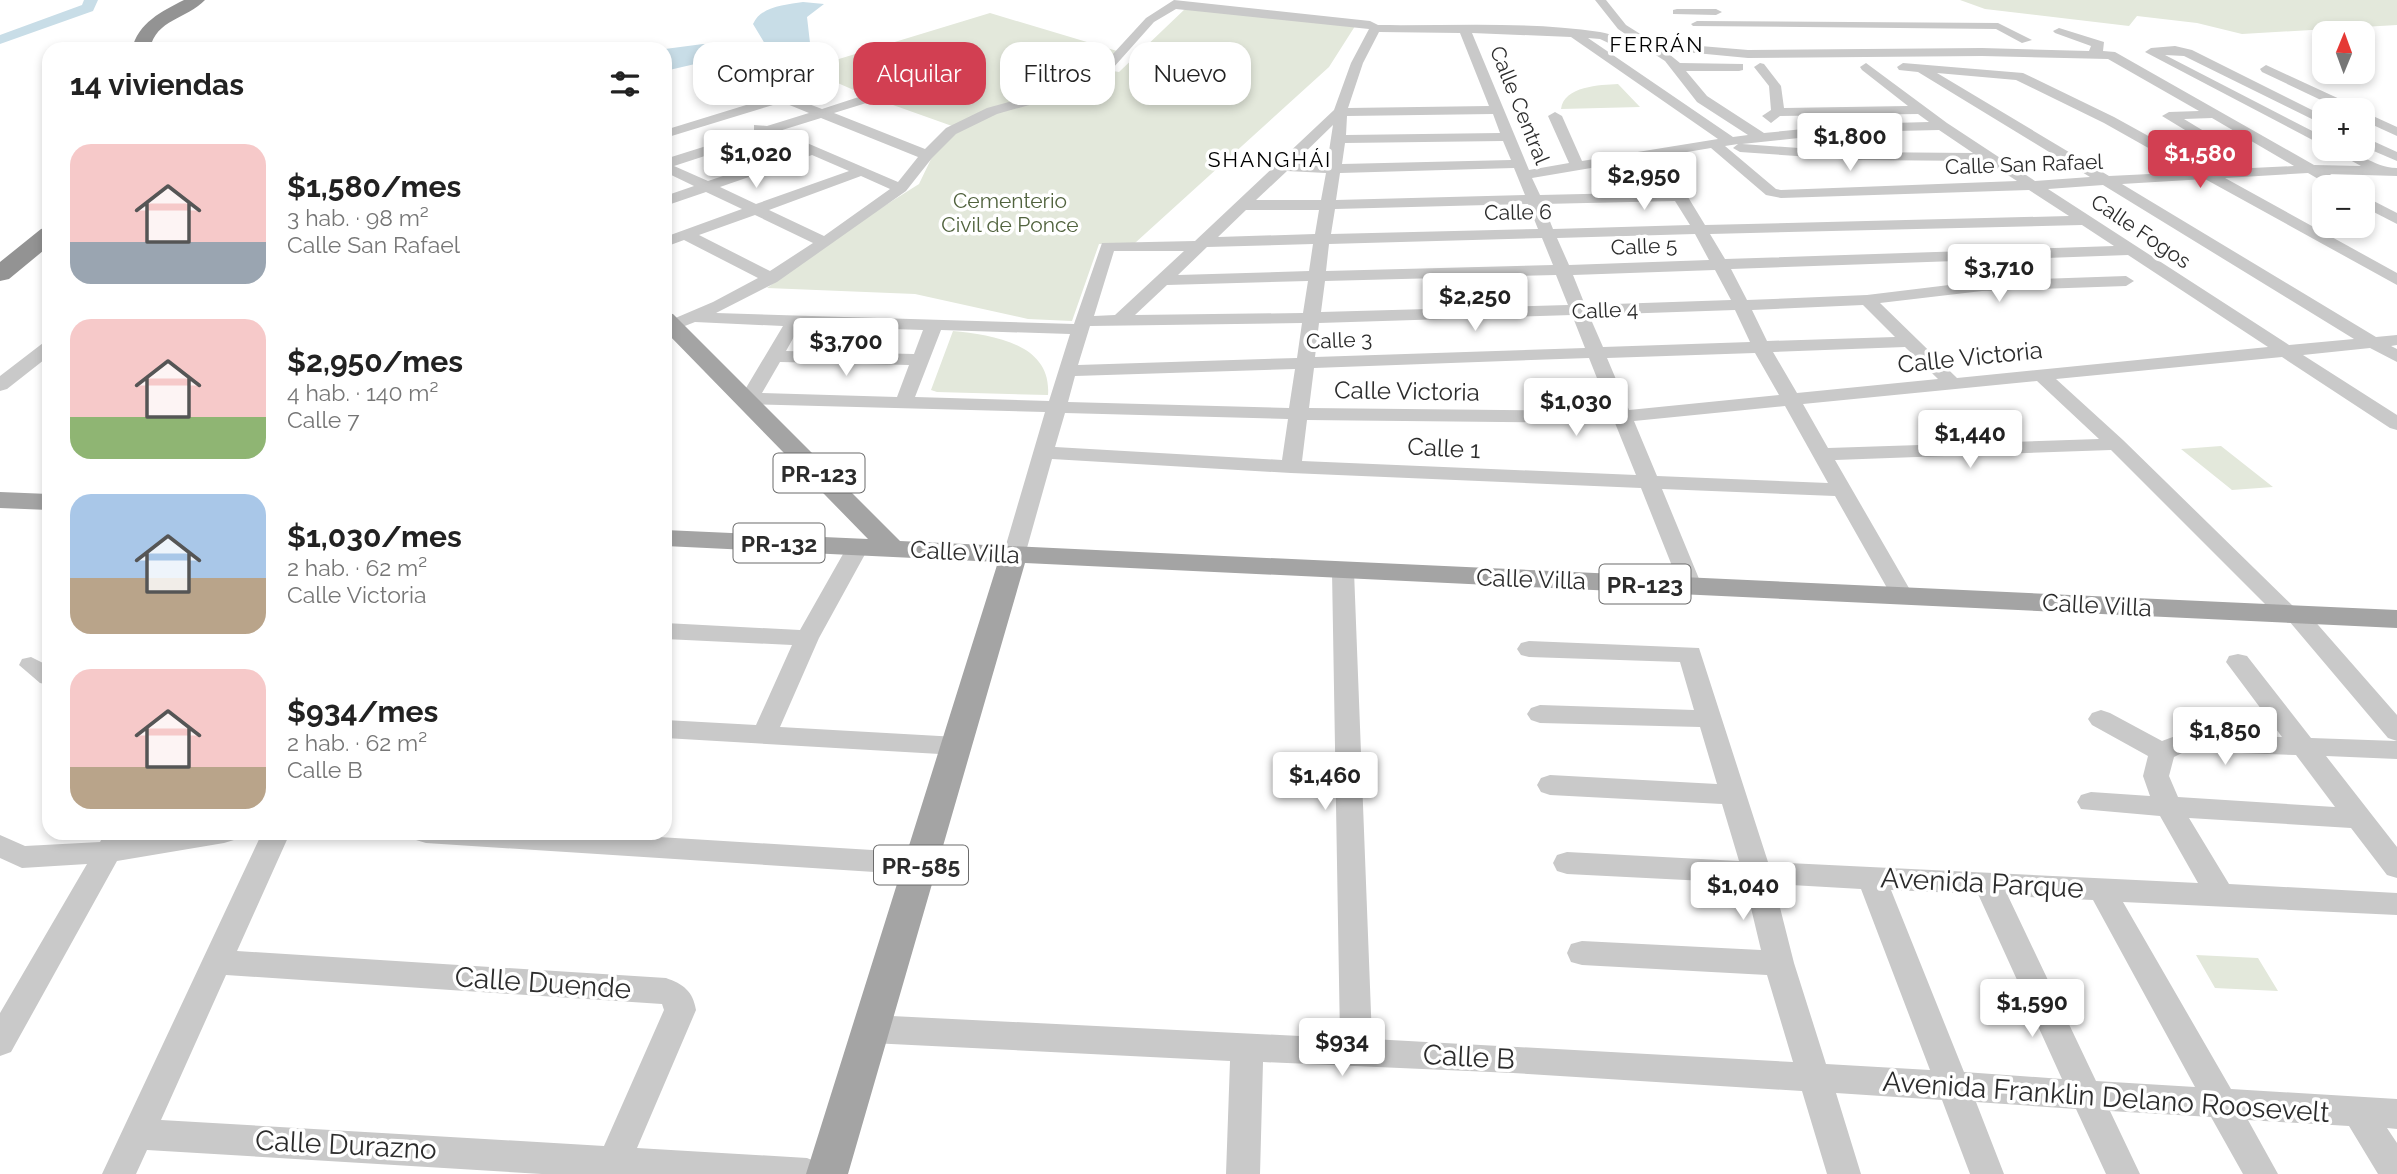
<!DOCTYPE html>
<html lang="es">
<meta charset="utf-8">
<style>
body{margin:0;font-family:Raleway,sans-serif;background:#f6f6f6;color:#222;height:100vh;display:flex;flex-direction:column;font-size:26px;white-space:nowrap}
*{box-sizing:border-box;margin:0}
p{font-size:23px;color:#767676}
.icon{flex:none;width:38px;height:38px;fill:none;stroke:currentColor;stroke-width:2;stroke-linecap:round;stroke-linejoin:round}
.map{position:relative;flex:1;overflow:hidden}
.details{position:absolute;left:42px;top:42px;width:630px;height:798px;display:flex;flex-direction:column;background:#fff;border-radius:21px;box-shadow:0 4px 10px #0003}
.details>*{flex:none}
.top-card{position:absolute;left:693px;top:42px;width:665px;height:63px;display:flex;gap:14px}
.needle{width:46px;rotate:1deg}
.tools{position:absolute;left:2312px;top:21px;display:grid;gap:14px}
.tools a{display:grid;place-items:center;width:63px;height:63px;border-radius:14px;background:#fff;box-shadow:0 4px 10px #0003;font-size:35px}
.price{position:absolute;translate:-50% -60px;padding:0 16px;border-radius:7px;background:#fff;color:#222;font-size:23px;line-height:46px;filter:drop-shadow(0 2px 4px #0008)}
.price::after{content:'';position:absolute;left:50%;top:42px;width:21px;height:16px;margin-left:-10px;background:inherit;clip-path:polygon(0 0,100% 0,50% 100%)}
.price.on{background:#d23f52;color:#fff}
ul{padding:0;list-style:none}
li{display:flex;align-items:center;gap:21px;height:175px;padding:0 28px}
li span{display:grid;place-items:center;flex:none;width:196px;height:140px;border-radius:21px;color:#555}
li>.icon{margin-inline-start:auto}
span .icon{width:84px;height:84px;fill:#fffc;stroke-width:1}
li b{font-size:30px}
h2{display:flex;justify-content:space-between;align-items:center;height:84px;padding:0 28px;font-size:30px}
.chip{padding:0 24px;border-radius:21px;background:#fff;box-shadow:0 4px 10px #0003;font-size:24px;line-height:63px}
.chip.on{background:#d23f52;color:#fff}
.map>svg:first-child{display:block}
.green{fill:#e3e8db}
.water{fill:#c8dde7}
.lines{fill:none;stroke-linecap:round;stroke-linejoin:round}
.river{fill:#c8dde7;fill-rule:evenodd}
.minor{fill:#c9c9c9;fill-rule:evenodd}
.major{fill:#a4a4a4;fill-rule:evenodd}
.highway{fill:#939393;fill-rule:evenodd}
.labels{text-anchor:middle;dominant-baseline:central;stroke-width:7;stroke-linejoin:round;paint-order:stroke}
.far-neighbourhood-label{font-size:21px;letter-spacing:2px;fill:#000;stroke:#fff}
.far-street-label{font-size:21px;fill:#2c2c2c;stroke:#fff}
.far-park-label{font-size:21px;fill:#51633e;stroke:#fff}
.shield{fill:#fff;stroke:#6b6b6b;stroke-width:2}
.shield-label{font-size:23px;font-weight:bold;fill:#2c2c2c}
.street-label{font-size:24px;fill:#2c2c2c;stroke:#fff}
.near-street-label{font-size:28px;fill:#2c2c2c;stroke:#fff}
</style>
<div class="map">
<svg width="2397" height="1174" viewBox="0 0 2397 1174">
<rect width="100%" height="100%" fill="#fff"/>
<!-- green -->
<path class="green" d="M1960,0H2397V25L2242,34L2197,23L2137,16L2129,26L1985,9Z
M1186,8L1357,23L1329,67L1135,243L1099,244L1072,321L1028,319L915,294L767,288L873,213L919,184L932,157L957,132L977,120L1023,103L1069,94L1107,70L1119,72Z
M990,13L1117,51L1089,83L952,126L865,95L806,69Z
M1618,84L1640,107L1561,109C1564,86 1600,85 1618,84Z
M953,331C992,335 1052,343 1048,395L937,392L931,390Z
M2221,446L2273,487L2232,490L2181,449Z
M2196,955L2258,958L2278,991L2215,988Z"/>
<!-- water -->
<path class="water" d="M803,2L824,4L807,17L810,43L785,49L765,44L753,24C761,6 785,5 803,2Z
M703,44L715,47L725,57L665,71V49Z"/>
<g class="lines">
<!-- river -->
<path class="river" d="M84,0H98L93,11L0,44V35L82,5Z"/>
<!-- minor -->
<path class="minor" d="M1174,0L1370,21L1378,25C1451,26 1528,21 1600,32C1613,34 1624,40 1637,42L1618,29L1595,0H1606L1626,25L1653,42L1748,50L1982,48L2089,51L2091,46L2055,33L2053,31L2059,28L2104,42L2103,51L2115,52L2314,165L2361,166L2330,149C2359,148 2370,167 2397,168V176L2330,174L2349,187H2332L2308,173L2225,178L2397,273V285L2205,179L2122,184L2376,337L2397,335V345L2391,346L2397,349V362L2370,348L2303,355L2397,415V430L2390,428L2282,357L2056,379L2123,440L2295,608L2305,610L2397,715V759L2326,756L2397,847V878L2387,875L2351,828L2189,818L2229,884L2397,893V915L2123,902L2231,1089L2397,1099V1129L2387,1128L2397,1143V1174H2378L2349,1126L2248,1120L2278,1174H2243L2211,1117L2110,1111L2140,1174H2106L2076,1109L1976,1102L2004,1174H1970L1942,1100L1836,1093L1861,1174H1827L1802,1091L1513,1073L1263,1062L1260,1174H1226L1230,1061L871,1043L860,1039L855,1029L860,1019L871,1015L1340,1038L1332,571L1335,566H1351L1354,571L1372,1039L1793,1062L1767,975L1582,965L1571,962L1567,953L1571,944L1582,941L1761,950L1745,883L1567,874L1557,871L1553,863L1557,855L1567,852L1739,861L1722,804L1550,795L1541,792L1537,785L1541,778L1550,775L1717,784L1700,727L1540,723L1531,720L1527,714L1531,708L1540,705L1694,710L1680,662L1529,657L1521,655L1517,649L1521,643L1529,641L1699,648L1768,862L2198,883L2160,816L2081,809L2077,802L2081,795L2091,792L2150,796L2143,776L2148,756L2092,725L2088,719L2092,713L2101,710L2110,713L2162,741L2178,735L2282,737L2226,662L2229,656L2238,654L2247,656L2311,738L2397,741L2388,738L2289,621L2280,619L2111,450L1835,460L1913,595L1910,600H1894L1891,595L1835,496L1662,489L1702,586L1699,591H1683L1680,586L1641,488L1291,473L1052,459L1025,555L1022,560H1006L1003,555L1045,412L744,404L735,398L743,393L783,326L695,322L672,331L665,329L666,322L713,302L758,278L684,240L665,247V237L742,209L706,192L665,206V196L694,186L665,172V159L754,131V125L767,126L809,113L787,104L773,105L665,138V130L772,97L788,96L822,109L871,93L876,94V100L834,113L925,149L946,128L987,108L1089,80L1146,18ZM1176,9L1369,29L1351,63L1334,110L1195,241L1102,243L1074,324L716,313L777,282L906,191L932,158L956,134L997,114L1097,86L1154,22ZM1379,32L1460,33L1489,106L1348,108L1363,63ZM1472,33L1571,37L1718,139L1582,161L1562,116L1555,112L1548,116L1569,163L1529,170ZM1588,38L1600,39L1617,47L1648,50L1665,61L1697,102L1748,135L1733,137ZM1664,50L1748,58L1982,56L2108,59L2199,111L2169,112L2162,116L2218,150H2228L2230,147L2184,119L2212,118L2294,166L2210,170L2114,117L2023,73L1903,63L1897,67L1899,70L1918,72L2090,177L2035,181L1947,123L1866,63L1860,67L1862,70L1908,106L1784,108L1781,86L1764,64L1760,63L1754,67L1769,86L1771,110L1762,116L1771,123L1780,116L1918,114L1929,122L1854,124L1764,133L1707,96L1686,71H1739L1743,70V64L1680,63ZM1937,73L2016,80L2104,123L2191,172L2109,176ZM1493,114L1500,133L1346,135L1347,116ZM821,118L918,157L898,182L779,131ZM1333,125L1327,164L1294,163ZM1939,130L1973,153L1855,152L1742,144L1854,132ZM766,136L800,150L708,181L674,166ZM1503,141L1511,160L1342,164L1345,143ZM1738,144L1733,148L1740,152L1855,160L1986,161L2017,181L1781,190L1776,189L1725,146ZM1711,148L1766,195L1781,198L2029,190L2069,216L1705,225L1663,156ZM812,155L849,171L756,204L720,187ZM1650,158L1670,192L1540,195L1532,178ZM1514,168L1525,195L1336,200L1340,173ZM1287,171L1326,173L1321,200H1256ZM861,176L890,189L824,236L769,210ZM2103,185L2354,339L2289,345L2048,189ZM1675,201L1690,225L1553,229L1543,204ZM1528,204L1538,229L1331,234L1335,209ZM1246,210H1319L1315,234L1218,237ZM755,215L813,243L770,271L699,235ZM2082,225L2114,246L1725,259L1710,234ZM1695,234L1709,260L1569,265L1557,238ZM1542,238L1553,265L1326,271L1329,244ZM1313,244L1309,271L1178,275L1207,247ZM1114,251H1184L1115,315L1094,316ZM2128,255L2268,347L1957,378L1880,303L1982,291L2126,286L2134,281L2126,276L1982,281L1867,295L1747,300L1731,269ZM1715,270L1731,300L1585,305L1573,275ZM1556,275L1568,305L1321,312L1325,281ZM1308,281L1303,313L1135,315L1167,285ZM1863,305L1895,337L1767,341L1752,310ZM1735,310L1750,342L1603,347L1589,315ZM1572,315L1585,348L1315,357L1319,323ZM1302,323L1297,358L1078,365L1090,326ZM800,326L923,330L914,354L786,351ZM941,330L1070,334L1049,401L915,397ZM1905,347L1938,379L1797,393L1773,352ZM1755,353L1779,395L1629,410L1607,358ZM1589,358L1610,411L1309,408L1314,368ZM780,362L909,365L897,397L762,393ZM1295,369L1289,408L1068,402L1075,376ZM2037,381L2099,439L1828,448L1803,404ZM1785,406L1828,483L1657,476L1634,421ZM1065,413L1288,419L1282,460L1055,447ZM1307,420L1615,423L1636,475L1302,461ZM2212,752L2296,755L2335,807L2178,797L2169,776L2174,757L2182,753ZM1774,884L1861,889L1930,1070L1826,1064L1794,963ZM1891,890L1978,894L2062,1079L1964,1072ZM2008,896L2093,900L2195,1087L2096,1081Z
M1677,9H1716L1722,12L1716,15L1673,14V10Z
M1697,21L1998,23L2032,40L2022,43L1996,29L1693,26L1691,24Z
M2175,46L2192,50L2324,116V125L2184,56L2165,55L2324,137V146L2145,52L2151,48Z
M2266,65L2357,107L2359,110H2342L2262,72L2260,69Z
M2362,111L2397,127V136L2362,120Z
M2362,136L2397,152V161L2362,146Z
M2362,195L2397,213V224L2362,206Z
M49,342V356L7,389L0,391V376L43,343Z
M858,540L866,542L869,547L819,638L780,727L957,737L966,740L970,746L966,752L957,755L665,738V720L756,725L792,645L665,639V623L800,630L847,547L850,542Z
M31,657L49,666V685L40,683L19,665L22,659Z
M105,833H133L130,838L160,833H238L234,840L224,843L117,861L11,1052L0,1056V1013L87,864L22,868L0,858V835L25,846L100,842Z
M262,833H290L237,951L666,978C683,984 693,991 696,1010L637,1148L807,1158L819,1163L824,1174H542L147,1150L136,1174H102ZM226,975L662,1004L664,1010L604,1146L161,1120Z
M412,833H594L921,853L931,856L935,864L931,872L921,875L426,843L416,840Z"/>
<!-- major -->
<path class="major" d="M665,313L673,314L900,541L2397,610V628L1025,563L848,1174H806L998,562L665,546V530L868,539L665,331Z
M0,492L49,494V510L0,508Z"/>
<!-- highway -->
<path class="highway" d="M184,0H205C187,19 156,19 150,49H132C138,23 162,11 184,0Z
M49,227V246L9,279L0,281V262L41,229Z"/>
</g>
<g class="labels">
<!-- far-neighbourhood labels -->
<g class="far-neighbourhood-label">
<text x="1657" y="44">FERRÁN</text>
<text x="1270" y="159">SHANGHÁI</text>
</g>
<!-- far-street labels -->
<g class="far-street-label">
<text transform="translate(1520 105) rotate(68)">Calle Central</text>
<text transform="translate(2024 164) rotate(-2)">Calle San Rafael</text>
<text transform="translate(1518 212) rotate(-1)">Calle 6</text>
<text transform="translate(2141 231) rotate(34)">Calle Fogos</text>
<text transform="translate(1644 246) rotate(-2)">Calle 5</text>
<text transform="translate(1605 310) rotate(-2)">Calle 4</text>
<text transform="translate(1339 340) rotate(-2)">Calle 3</text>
</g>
<!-- far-park labels -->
<g class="far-park-label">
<text x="1010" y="200">Cementerio<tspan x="1010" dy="24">Civil de Ponce</tspan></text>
</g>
<!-- shield labels -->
<g class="shield">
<rect x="773.5" y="453.5" width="91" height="39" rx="5"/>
<rect x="733.5" y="523.5" width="91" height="39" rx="5"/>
<rect x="1599.5" y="564.5" width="91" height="39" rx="5"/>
<rect x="874" y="845.5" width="94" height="39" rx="5"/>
</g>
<g class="shield-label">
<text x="819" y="473">PR-123</text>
<text x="779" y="543">PR-132</text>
<text x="1645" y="584">PR-123</text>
<text x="921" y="865">PR-585</text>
</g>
<!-- street labels -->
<g class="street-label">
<text transform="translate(1970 357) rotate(-6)">Calle Victoria</text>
<text transform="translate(1407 391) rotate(1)">Calle Victoria</text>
<text transform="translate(1444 448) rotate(3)">Calle 1</text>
<text transform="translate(965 552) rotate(3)">Calle Villa</text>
<text transform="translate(1531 579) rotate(2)">Calle Villa</text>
<text transform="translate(2097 605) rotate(3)">Calle Villa</text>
</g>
<!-- near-street labels -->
<g class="near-street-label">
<text transform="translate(1982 883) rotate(3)">Avenida Parque</text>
<text transform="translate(543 983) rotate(4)">Calle Duende</text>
<text transform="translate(1469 1057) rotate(3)">Calle B</text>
<text transform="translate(2106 1097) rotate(4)">Avenida Franklin Delano Roosevelt</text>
<text transform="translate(346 1145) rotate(3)">Calle Durazno</text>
</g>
</g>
</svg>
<div class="tools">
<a><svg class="needle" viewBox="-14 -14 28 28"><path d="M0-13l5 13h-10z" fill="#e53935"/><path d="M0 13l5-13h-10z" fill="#767676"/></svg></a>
<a>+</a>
<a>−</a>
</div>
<b class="price" style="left:1850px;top:173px">$1,800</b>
<b class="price" style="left:756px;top:190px">$1,020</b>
<b class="price on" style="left:2200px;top:190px">$1,580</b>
<b class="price" style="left:1644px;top:212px">$2,950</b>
<b class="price" style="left:1999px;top:304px">$3,710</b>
<b class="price" style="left:1475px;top:333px">$2,250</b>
<b class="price" style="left:846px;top:378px">$3,700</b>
<b class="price" style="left:1576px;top:438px">$1,030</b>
<b class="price" style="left:1970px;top:470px">$1,440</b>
<b class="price" style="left:2225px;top:767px">$1,850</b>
<b class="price" style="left:1325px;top:812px">$1,460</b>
<b class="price" style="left:1743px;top:922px">$1,040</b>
<b class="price" style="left:2032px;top:1039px">$1,590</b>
<b class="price" style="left:1342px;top:1078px">$934</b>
<div class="top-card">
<a class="chip">Comprar</a>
<a class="chip on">Alquilar</a>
<a class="chip">Filtros</a>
<a class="chip">Nuevo</a>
</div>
<section class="details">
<h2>14 viviendas<svg class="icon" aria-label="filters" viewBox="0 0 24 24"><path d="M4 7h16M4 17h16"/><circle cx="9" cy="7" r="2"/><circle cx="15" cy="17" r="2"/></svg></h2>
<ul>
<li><span style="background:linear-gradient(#f6c9c9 70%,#9aa5b1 0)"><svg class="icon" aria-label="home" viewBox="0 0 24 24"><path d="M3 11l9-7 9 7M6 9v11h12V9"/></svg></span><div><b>$1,580/mes</b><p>3 hab. · 98 m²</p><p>Calle San Rafael</p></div></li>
<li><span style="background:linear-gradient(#f6c9c9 70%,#8fb573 0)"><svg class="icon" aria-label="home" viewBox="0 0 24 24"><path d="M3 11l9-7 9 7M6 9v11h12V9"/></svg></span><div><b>$2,950/mes</b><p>4 hab. · 140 m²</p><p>Calle 7</p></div></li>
<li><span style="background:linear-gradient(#a9c7e8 60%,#b9a48a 0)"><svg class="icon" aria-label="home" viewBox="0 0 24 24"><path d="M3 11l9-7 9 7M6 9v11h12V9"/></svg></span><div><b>$1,030/mes</b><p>2 hab. · 62 m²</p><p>Calle Victoria</p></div></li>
<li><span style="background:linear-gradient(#f6c9c9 70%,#b9a48a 0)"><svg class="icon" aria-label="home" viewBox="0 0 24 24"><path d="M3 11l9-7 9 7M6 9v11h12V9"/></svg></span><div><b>$934/mes</b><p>2 hab. · 62 m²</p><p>Calle B</p></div></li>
</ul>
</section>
</div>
